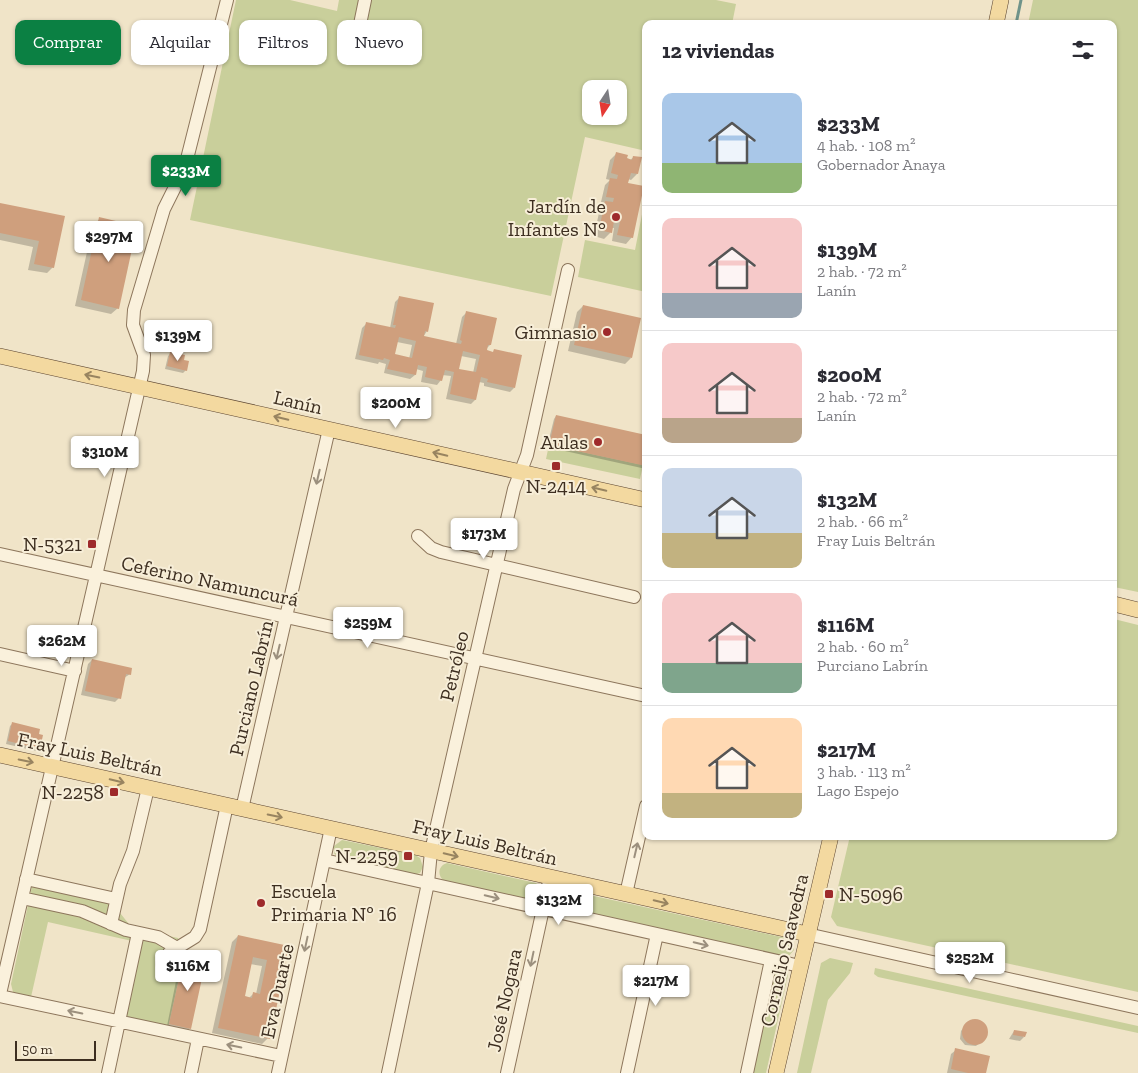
<!DOCTYPE html>
<html lang="es">
<meta charset="utf-8">
<style>
body{margin:0;font-family:"Zilla Slab",serif;background:#f7f7f7;color:#2b2b33;height:100vh;display:flex;flex-direction:column;font-size:19px;white-space:nowrap}
*{box-sizing:border-box;margin:0}
p{font-size:16px;color:#7c7c81}
.icon{flex:none;width:28px;height:28px;fill:none;stroke:currentColor;stroke-width:2;stroke-linecap:round;stroke-linejoin:round}
.map{position:relative;flex:1;overflow:hidden}
.side{position:absolute;left:642px;top:20px;width:475px;height:820px;display:flex;flex-direction:column;background:#fff;border-radius:10px;box-shadow:0 1px 4px #0004}
.side>*{flex:none}
.banner{position:absolute;left:15px;top:20px;width:475px;height:45px;display:flex;gap:10px}
.needle{width:32px;rotate:192deg}
.buttons{position:absolute;left:582px;top:80px;display:grid;gap:10px}
.buttons a{display:grid;place-items:center;width:45px;height:45px;border-radius:10px;background:#fff;box-shadow:0 1px 4px #0004;font-size:25px}
.scale{position:absolute;left:15px;bottom:12px;width:81px;box-sizing:border-box;padding-left:5px;border:2px solid #3d2e20;border-top:0;font-size:14px;line-height:18px;white-space:nowrap;color:#3d2e20;-webkit-text-stroke:4px #f7eed8;paint-order:stroke}
.price{position:absolute;translate:-50% -42px;padding:0 11px;border-radius:5px;background:#fff;color:#222;font-size:16px;line-height:32px;filter:drop-shadow(0 1px 2px #0008)}
.price::after{content:'';position:absolute;left:50%;top:30px;width:15px;height:11px;margin-left:-8px;background:inherit;clip-path:polygon(0 0,100% 0,50% 100%)}
.price.current{background:#0b8043;color:#fff}
ul{padding:0;list-style:none}
li{display:flex;align-items:center;gap:15px;height:125px;padding:0 20px}
li+li{border-top:1px solid #e1e1e2}
li span{display:grid;place-items:center;flex:none;width:140px;height:100px;border-radius:10px;color:#555}
li>.icon{margin-inline-start:auto}
span .icon{width:60px;height:60px;fill:#fffc;stroke-width:1}
li b{font-size:21px}
h2{display:flex;justify-content:space-between;align-items:center;height:60px;padding:0 20px;font-size:21px}
.chip{padding:0 18px;border-radius:10px;background:#fff;box-shadow:0 1px 4px #0004;font-size:18px;line-height:45px}
.chip.current{background:#0b8043;color:#fff}
.map>svg:first-child{display:block}
.green{fill:#c9cf9b;fill-rule:evenodd}
.shadow{fill:#0003;fill-rule:evenodd}
.lines{fill:none;stroke-linecap:round;stroke-linejoin:round}
.stream{stroke:#6f938a;stroke-width:3}
.building{fill:#cf9f7d;fill-rule:evenodd}
.minor-casing{stroke:#8d765c;stroke-width:14}
.major-casing{stroke:#5b4430;stroke-width:16}
.minor{stroke:#faf1dc;stroke-width:12}
.major{stroke:#f3d9a0;stroke-width:15}
.oneway{stroke:#988460}
.oneway2{stroke:#9c907e}
.poi-dot{fill:#9e2a2b;stroke:#f7eed8;stroke-width:2}
.labels{text-anchor:middle;dominant-baseline:central;stroke-width:4;stroke-linejoin:round;paint-order:stroke}
.poi-label{font-size:20px;fill:#3d2e20;stroke:#f7eed8;text-anchor:end}
.street-label{font-size:20px;fill:#3d2e20;stroke:#f7eed8}
</style>
<div class="map">
<svg width="1138" height="1073" viewBox="0 0 1138 1073">
<rect width="100%" height="100%" fill="#f0e4c8"/>
<!-- green -->
<path class="green" d="M236,0H290L337,11L339,0H716L736,4L732,24H646V151L585,137L551,296L190,220ZM591,89H619V116H591Z
M1033,0H1138V592L1114,587V24H1028Z
M646,194V292L578,277L585,240L635,250Z
M549,445L643,465L640,479L546,459Z
M1114,619L1138,625V992L837,926L831,917L850,836H1114Z
M342,840L415,855L420,858L423,867L420,873L414,875L338,858L334,853V846Z
M447,863L536,883L541,888L540,896L532,901L444,881C437,875 438,866 447,863Z
M34,877L105,894L132,928L178,938L184,956L168,1028L116,1016L132,941L48,922L31,997L13,992L11,984Z
M562,889L786,938L793,944L794,950L788,957L553,905L551,902L553,892Z
M830,958L853,963L850,973L828,1000L811,1073H797L821,963Z
M779,967L786,969L788,975L766,1073H752L775,970Z
M875,968L1138,1026V1033L878,977L874,974Z"/>
<!-- shadow -->
<path class="shadow" d="M616,154L630,160L634,157L637,174L631,180L628,179L627,184L632,237L626,244L612,241L614,228H612L611,232L604,239L594,236L600,208L605,203L601,202L605,185L610,180L606,179L610,160Z
M0,204L63,217L53,267L47,273L28,270L33,247L0,240Z
M100,219L118,308L111,314L75,306L93,225Z
M400,297L427,331L423,337L456,344L462,317L467,312L490,345L486,349L514,388L510,392L484,386V383L479,382L475,400L471,404L446,399L451,376L442,375L441,380L437,385L421,382L423,371L416,369L415,375L410,379L384,373L386,364L379,362L378,364L355,359L362,328L367,323L390,328L395,302ZM397,342L412,345L409,359L394,355ZM461,356L476,359L473,373L458,370Z
M583,306L631,358L625,364L568,351L577,312Z
M171,353L183,361L186,370L183,373L165,369L168,356Z
M556,416L646,436V469L547,447L554,419Z
M92,660L130,674L124,678L119,698L115,702L81,695L88,664Z
M12,724L38,735L39,748L36,751L6,744L10,726Z
M238,936L288,947L268,1038L262,1044L212,1033L232,942ZM250,964L262,966L256,994H253L249,998L243,997Z
M184,957L190,1028L187,1031L167,1026L180,961Z
M973,1020L981,1022L987,1031L985,1038L976,1046L965,1045L960,1039L961,1031L966,1024Z
M1014,1031L1024,1037L1020,1041L1009,1039Z
M956,1050L985,1073H947L951,1054Z"/>
<g class="lines">
<!-- stream -->
<path class="stream" d="M1016,24L1021,0"/>
</g>
<!-- building -->
<path class="building" d="M616,152L628,155L627,158L632,160L633,156L642,157L638,174L631,173L628,183L644,186L633,238L617,235L620,222L614,221L612,233L599,230L605,201L613,202L614,198L606,197L610,178L617,179L618,175L611,173Z
M0,203L65,216L54,268L34,264L39,241L0,233Z
M99,217L137,226L119,309L81,300Z
M399,296L434,303L428,332L425,331L424,336L461,344L462,341L460,340L466,311L497,318L491,345H488L487,350L493,352L494,349L522,355L515,388L487,382L488,379L481,377L476,400L450,394L454,372L445,370L442,381L425,377L427,367L418,365L416,375L387,369L390,360L384,358L383,360L359,355L366,322L395,328L396,325H393ZM399,337L416,341L412,358L395,354ZM463,351L480,355L476,372L459,369Z
M583,305L641,318L632,358L574,345Z
M170,352L185,355L184,360L189,361L187,371L167,366Z
M556,415L646,435V466L549,445Z
M92,659L132,668L131,675L126,674L121,699L85,691Z
M12,722L40,729L39,734L43,735L40,749L8,741Z
M238,935L289,946L270,1039L218,1028ZM253,957L267,960L260,994L253,992L252,998L245,996Z
M184,956L206,960L191,1029L169,1024Z
M962 1032a13 13 0 1 1 26 0a13 13 0 1 1-26 0Z
M1014,1030L1027,1032L1025,1037L1013,1035Z
M955,1048L990,1056L986,1073H968L951,1069Z"/>
<g class="lines">
<!-- minor casing -->
<g class="minor-casing">
<path id="minor" d="M358,34L365,0
M418,536L431,548L441,552L634,597
M0,554L646,696
M0,654L75,671
M242,809L329,429
M324,860L800,966
M26,879L116,899
M626,894L646,806
M22,898L82,911L126,930L158,937L177,948
M111,924L120,884L133,851L148,788
M807,934L1138,1008
M162,964L169,953L195,937L200,929L227,805
M0,994L143,371L144,355L133,325L134,310L164,209L177,183L187,159L227,0
M0,996L281,1056
M108,1073L138,933
M191,1073L198,1039
M278,1073L331,828
M388,1073L428,883L431,851L514,489L527,455L568,270
M507,1073L550,877
M627,1073L657,934
M747,1073L771,960"/>
</g>
<!-- major casing -->
<g class="major-casing">
<path id="major" d="M996,24L1001,0
M0,356L646,500
M1114,604L1138,610
M0,755L807,934
M776,1073L831,836"/>
</g>
<!-- minor -->
<use href="#minor" class="minor"/>
<!-- major -->
<use href="#major" class="major"/>
</g>
<!-- one-way arrows -->
<defs><path id="oneway-shaft" d="M-6 0H5M1.5-3L5.5 0L1.5 3" fill="none" stroke-width="1.6" stroke-linecap="round" stroke-linejoin="round" transform="scale(1.25)"/></defs>
<g class="oneway">
<use href="#oneway-shaft" transform="translate(92 376) rotate(-168)"/>
<use href="#oneway-shaft" transform="translate(281 418) rotate(-167)"/>
<use href="#oneway-shaft" transform="translate(440 454) rotate(-167)"/>
<use href="#oneway-shaft" transform="translate(599 489) rotate(-167)"/>
<use href="#oneway-shaft" transform="translate(26 761) rotate(12)"/>
<use href="#oneway-shaft" transform="translate(117 781) rotate(13)"/>
<use href="#oneway-shaft" transform="translate(275 816) rotate(12)"/>
<use href="#oneway-shaft" transform="translate(451 855) rotate(13)"/>
<use href="#oneway-shaft" transform="translate(661 902) rotate(13)"/>
</g>
<g class="oneway2">
<use href="#oneway-shaft" transform="translate(318 477) rotate(103)"/>
<use href="#oneway-shaft" transform="translate(278 652) rotate(103)"/>
<use href="#oneway-shaft" transform="translate(636 850) rotate(-77)"/>
<use href="#oneway-shaft" transform="translate(492 897) rotate(13)"/>
<use href="#oneway-shaft" transform="translate(306 944) rotate(102)"/>
<use href="#oneway-shaft" transform="translate(701 944) rotate(13)"/>
<use href="#oneway-shaft" transform="translate(532 959) rotate(102)"/>
<use href="#oneway-shaft" transform="translate(75 1012) rotate(-168)"/>
<use href="#oneway-shaft" transform="translate(234 1046) rotate(-168)"/>
</g>
<!-- markers -->
<g class="poi-dot">
<circle cx="616" cy="217" r="5"/>
<circle cx="607" cy="332" r="5"/>
<circle cx="598" cy="442" r="5"/>
<rect x="551" y="461" width="10" height="10" rx="2.5"/>
<rect x="87" y="539" width="10" height="10" rx="2.5"/>
<rect x="109" y="787" width="10" height="10" rx="2.5"/>
<rect x="403" y="851" width="10" height="10" rx="2.5"/>
<rect x="824" y="889" width="10" height="10" rx="2.5"/>
<circle cx="261" cy="903" r="5"/>
</g>
<g class="labels">
<!-- poi labels -->
<g class="poi-label">
<text x="606" y="206">Jardín de<tspan x="606" dy="23">Infantes N°</tspan></text>
<text x="597" y="332">Gimnasio</text>
<text x="588" y="442">Aulas</text>
<text x="556" y="486" text-anchor="middle">N-2414</text>
<text x="82" y="544">N-5321</text>
<text x="104" y="792">N-2258</text>
<text x="398" y="856">N-2259</text>
<text x="271" y="891" text-anchor="start">Escuela<tspan x="271" dy="23">Primaria Nº 16</tspan></text>
<text x="839" y="894" text-anchor="start">N-5096</text>
</g>
<!-- street labels -->
<g class="street-label">
<text transform="translate(298 402) rotate(13)">Lanín</text>
<text transform="translate(210 581) rotate(12)">Ceferino Namuncurá</text>
<text transform="translate(454 666) rotate(-77)">Petróleo</text>
<text transform="translate(251 688) rotate(-77)">Purciano Labrín</text>
<text transform="translate(90 754) rotate(12)">Fray Luis Beltrán</text>
<text transform="translate(485 842) rotate(13)">Fray Luis Beltrán</text>
<text transform="translate(784 950) rotate(-77)">Cornelio Saavedra</text>
<text transform="translate(277 991) rotate(-78)">Eva Duarte</text>
<text transform="translate(504 1000) rotate(-78)">José Nogara</text>
</g>
</g>
</svg>
<div class="buttons">
<a><svg class="needle" viewBox="-14 -14 28 28"><path d="M0-13l5 13h-10z" fill="#e53935"/><path d="M0 13l5-13h-10z" fill="#7c7c81"/></svg></a>
</div>
<div class="scale">50 m</div>
<b class="price current" style="left:186px;top:197px">$233M</b>
<b class="price" style="left:109px;top:263px">$297M</b>
<b class="price" style="left:178px;top:362px">$139M</b>
<b class="price" style="left:396px;top:429px">$200M</b>
<b class="price" style="left:105px;top:478px">$310M</b>
<b class="price" style="left:484px;top:560px">$173M</b>
<b class="price" style="left:368px;top:649px">$259M</b>
<b class="price" style="left:62px;top:667px">$262M</b>
<b class="price" style="left:559px;top:926px">$132M</b>
<b class="price" style="left:970px;top:984px">$252M</b>
<b class="price" style="left:188px;top:992px">$116M</b>
<b class="price" style="left:656px;top:1007px">$217M</b>
<div class="banner">
<a class="chip current">Comprar</a>
<a class="chip">Alquilar</a>
<a class="chip">Filtros</a>
<a class="chip">Nuevo</a>
</div>
<section class="side">
<h2>12 viviendas<svg class="icon" aria-label="filters" viewBox="0 0 24 24"><path d="M4 7h16M4 17h16"/><circle cx="9" cy="7" r="2"/><circle cx="15" cy="17" r="2"/></svg></h2>
<ul>
<li><span style="background:linear-gradient(#a9c7e8 70%,#8fb573 0)"><svg class="icon" aria-label="home" viewBox="0 0 24 24"><path d="M3 11l9-7 9 7M6 9v11h12V9"/></svg></span><div><b>$233M</b><p>4 hab. · 108 m²</p><p>Gobernador Anaya</p></div></li>
<li><span style="background:linear-gradient(#f6c9c9 75%,#9aa5b1 0)"><svg class="icon" aria-label="home" viewBox="0 0 24 24"><path d="M3 11l9-7 9 7M6 9v11h12V9"/></svg></span><div><b>$139M</b><p>2 hab. · 72 m²</p><p>Lanín</p></div></li>
<li><span style="background:linear-gradient(#f6c9c9 75%,#b9a48a 0)"><svg class="icon" aria-label="home" viewBox="0 0 24 24"><path d="M3 11l9-7 9 7M6 9v11h12V9"/></svg></span><div><b>$200M</b><p>2 hab. · 72 m²</p><p>Lanín</p></div></li>
<li><span style="background:linear-gradient(#c9d6e8 65%,#c2b280 0)"><svg class="icon" aria-label="home" viewBox="0 0 24 24"><path d="M3 11l9-7 9 7M6 9v11h12V9"/></svg></span><div><b>$132M</b><p>2 hab. · 66 m²</p><p>Fray Luis Beltrán</p></div></li>
<li><span style="background:linear-gradient(#f6c9c9 70%,#7fa58c 0)"><svg class="icon" aria-label="home" viewBox="0 0 24 24"><path d="M3 11l9-7 9 7M6 9v11h12V9"/></svg></span><div><b>$116M</b><p>2 hab. · 60 m²</p><p>Purciano Labrín</p></div></li>
<li><span style="background:linear-gradient(#ffd9b3 75%,#c2b280 0)"><svg class="icon" aria-label="home" viewBox="0 0 24 24"><path d="M3 11l9-7 9 7M6 9v11h12V9"/></svg></span><div><b>$217M</b><p>3 hab. · 113 m²</p><p>Lago Espejo</p></div></li>
</ul>
</section>
</div>
